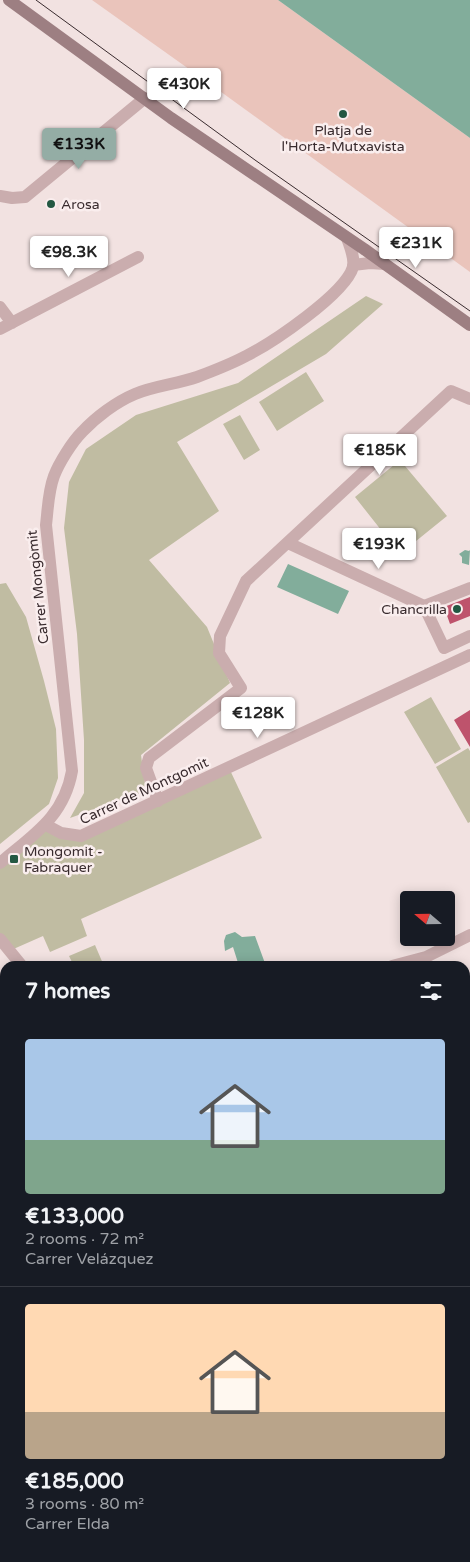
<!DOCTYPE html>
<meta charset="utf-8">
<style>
body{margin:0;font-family:"Varela Round",sans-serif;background:#242831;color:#f1f3f6;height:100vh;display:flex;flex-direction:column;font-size:19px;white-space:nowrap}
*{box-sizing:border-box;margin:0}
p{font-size:16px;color:#9ea1a6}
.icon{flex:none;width:28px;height:28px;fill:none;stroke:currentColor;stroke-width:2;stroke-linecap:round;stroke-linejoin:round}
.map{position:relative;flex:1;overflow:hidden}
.side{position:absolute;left:0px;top:961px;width:470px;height:601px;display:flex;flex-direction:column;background:#171b24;border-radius:15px 15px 0 0;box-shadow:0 2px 12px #0003}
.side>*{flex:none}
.needle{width:32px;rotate:290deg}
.buttons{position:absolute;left:400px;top:891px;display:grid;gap:10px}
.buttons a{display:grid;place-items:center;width:55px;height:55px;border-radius:5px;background:#171b24;box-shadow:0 2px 12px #0003;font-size:25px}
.price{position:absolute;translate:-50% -42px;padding:0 11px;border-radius:5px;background:#fff;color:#222;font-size:16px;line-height:32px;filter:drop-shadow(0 1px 2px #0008)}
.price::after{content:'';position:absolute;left:50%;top:30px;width:15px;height:11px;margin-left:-8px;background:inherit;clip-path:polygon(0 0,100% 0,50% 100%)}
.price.current{background:#94ada5;color:#111}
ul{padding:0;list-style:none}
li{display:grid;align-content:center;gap:10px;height:265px;padding:0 25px}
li+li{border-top:1px solid #363941}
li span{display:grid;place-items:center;height:155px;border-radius:5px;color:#555}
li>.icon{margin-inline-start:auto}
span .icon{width:90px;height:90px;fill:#fffc;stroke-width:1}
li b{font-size:21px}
h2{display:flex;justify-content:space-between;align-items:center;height:60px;padding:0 25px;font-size:21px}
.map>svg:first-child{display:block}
.green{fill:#c0bca2}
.sand{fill:#eac4bb}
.water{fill:#82ad9b}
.building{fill:#be536c}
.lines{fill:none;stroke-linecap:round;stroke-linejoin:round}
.street{stroke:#caadae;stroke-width:12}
.secondary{stroke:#9d7f82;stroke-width:12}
.tram{stroke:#392b2e;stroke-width:1}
.poi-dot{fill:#235842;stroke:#faeeee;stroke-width:2}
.labels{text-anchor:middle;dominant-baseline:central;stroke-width:5;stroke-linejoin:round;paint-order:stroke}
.poi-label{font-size:14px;fill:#392b2e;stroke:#faeeee;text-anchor:start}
.street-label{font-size:14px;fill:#392b2e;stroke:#faeeee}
</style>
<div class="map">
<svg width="470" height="1562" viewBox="0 0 470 1562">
<rect width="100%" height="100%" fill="#f2e2e1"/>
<!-- green -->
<path class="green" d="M366,296L383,304L326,354L177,442L219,511L149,560L207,627L230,683L141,755L146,791L70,818L84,793V740L77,634L64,528L69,482L86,449L136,415L238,383Z
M306,372L324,401L277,431L259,402Z
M240,415L260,450L244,460L223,424Z
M400,460L447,516L400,554L355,497Z
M6,583L26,617L44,681L56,729L58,778L49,804L0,844V584Z
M431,697L461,749L435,764L404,712Z
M468,748L470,751V822L468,823L436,767Z
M229,768L262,838L81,919L87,936L50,952L43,936L9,951L0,939V863L46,825L81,836Z
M95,945L104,966H74L69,956Z
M0,1003L5,1010V1263L0,1266Z
M466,1034L470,1040V1102L465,1089Z
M470,1118V1232L465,1241V1119Z
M5,1277V1558H319L321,1562H0V1281Z
M465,1344L470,1348V1546L465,1549Z
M340,1558H452L445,1562H342Z"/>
<!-- sand -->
<path class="sand" d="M92,0H278L470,138V272L217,89Z"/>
<!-- water -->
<path class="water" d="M278,0H470V138Z
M465,550L469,551L470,550L469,565L462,563V557L459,554Z
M288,564L349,591L338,614L277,587Z
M235,932L242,937L255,936L266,966H239L233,947L225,951L224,941L226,935Z"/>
<!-- building -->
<path class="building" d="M470,597V616L450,624L444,607Z
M470,710V747L454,720Z"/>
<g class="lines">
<!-- street -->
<path class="street" d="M0,196L12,198L25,197L145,98
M353,265L370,263L385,264
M0,307L12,323
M0,329L138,257
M288,543L424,606L470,588
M424,606L444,648L470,636
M158,801L146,768L149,758L241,688L219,653L220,636L246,581L451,391L470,399
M46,825L61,833L81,836L470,655
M0,863C33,835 64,817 72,771L46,525C48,509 48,492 54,476C59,463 72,442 82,432C96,417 116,402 135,394C154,386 177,384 197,377C213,371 231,364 246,356C272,343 345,294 353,267C355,258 350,247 347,238
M0,939L22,966
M392,966L426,957L470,935
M0,980L5,987
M465,1279L470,1282
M332,1558L335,1562
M468,1562L470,1561"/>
<!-- secondary -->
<path class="secondary" d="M9,0L171,118L364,249L470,325"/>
<!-- tram -->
<path class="tram" d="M36,0L255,160L470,311"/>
</g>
<!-- markers -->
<g class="poi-dot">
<circle cx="343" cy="114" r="5"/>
<circle cx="51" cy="204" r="5"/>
<circle cx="457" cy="609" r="5"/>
<rect x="9" y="854" width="10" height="10" rx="2.5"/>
</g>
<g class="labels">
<!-- poi labels -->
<g class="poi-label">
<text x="343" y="130" text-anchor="middle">Platja de<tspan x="343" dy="16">l'Horta-Mutxavista</tspan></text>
<text x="61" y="204">Arosa</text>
<text x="447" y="609" text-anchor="end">Chancrilla</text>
<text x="24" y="851">Mongomit -<tspan x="24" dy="16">Fabraquer</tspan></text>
</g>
<!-- street labels -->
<g class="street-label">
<text transform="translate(38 587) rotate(-96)">Carrer Mongòmit</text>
<text transform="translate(144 791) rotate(-25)">Carrer de Montgomit</text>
</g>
</g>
</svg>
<div class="buttons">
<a><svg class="needle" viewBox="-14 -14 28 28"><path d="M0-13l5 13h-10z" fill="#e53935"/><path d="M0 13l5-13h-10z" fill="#9ea1a6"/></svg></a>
</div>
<b class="price" style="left:184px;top:110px">€430K</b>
<b class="price current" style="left:79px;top:170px">€133K</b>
<b class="price" style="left:416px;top:269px">€231K</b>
<b class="price" style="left:69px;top:278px">€98.3K</b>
<b class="price" style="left:380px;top:476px">€185K</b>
<b class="price" style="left:379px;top:570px">€193K</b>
<b class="price" style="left:258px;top:739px">€128K</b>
<section class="side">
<h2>7 homes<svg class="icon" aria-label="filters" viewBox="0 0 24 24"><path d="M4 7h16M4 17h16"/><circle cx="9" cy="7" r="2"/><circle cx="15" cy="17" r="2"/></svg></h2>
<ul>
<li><span style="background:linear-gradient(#a9c7e8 65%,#7fa58c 0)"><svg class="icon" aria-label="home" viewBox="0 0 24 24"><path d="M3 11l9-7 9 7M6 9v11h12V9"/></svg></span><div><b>€133,000</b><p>2 rooms · 72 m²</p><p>Carrer Velázquez</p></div></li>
<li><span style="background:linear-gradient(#ffd9b3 70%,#b9a48a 0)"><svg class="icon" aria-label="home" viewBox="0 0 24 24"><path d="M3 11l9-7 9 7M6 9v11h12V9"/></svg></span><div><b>€185,000</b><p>3 rooms · 80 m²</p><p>Carrer Elda</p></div></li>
</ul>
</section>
</div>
